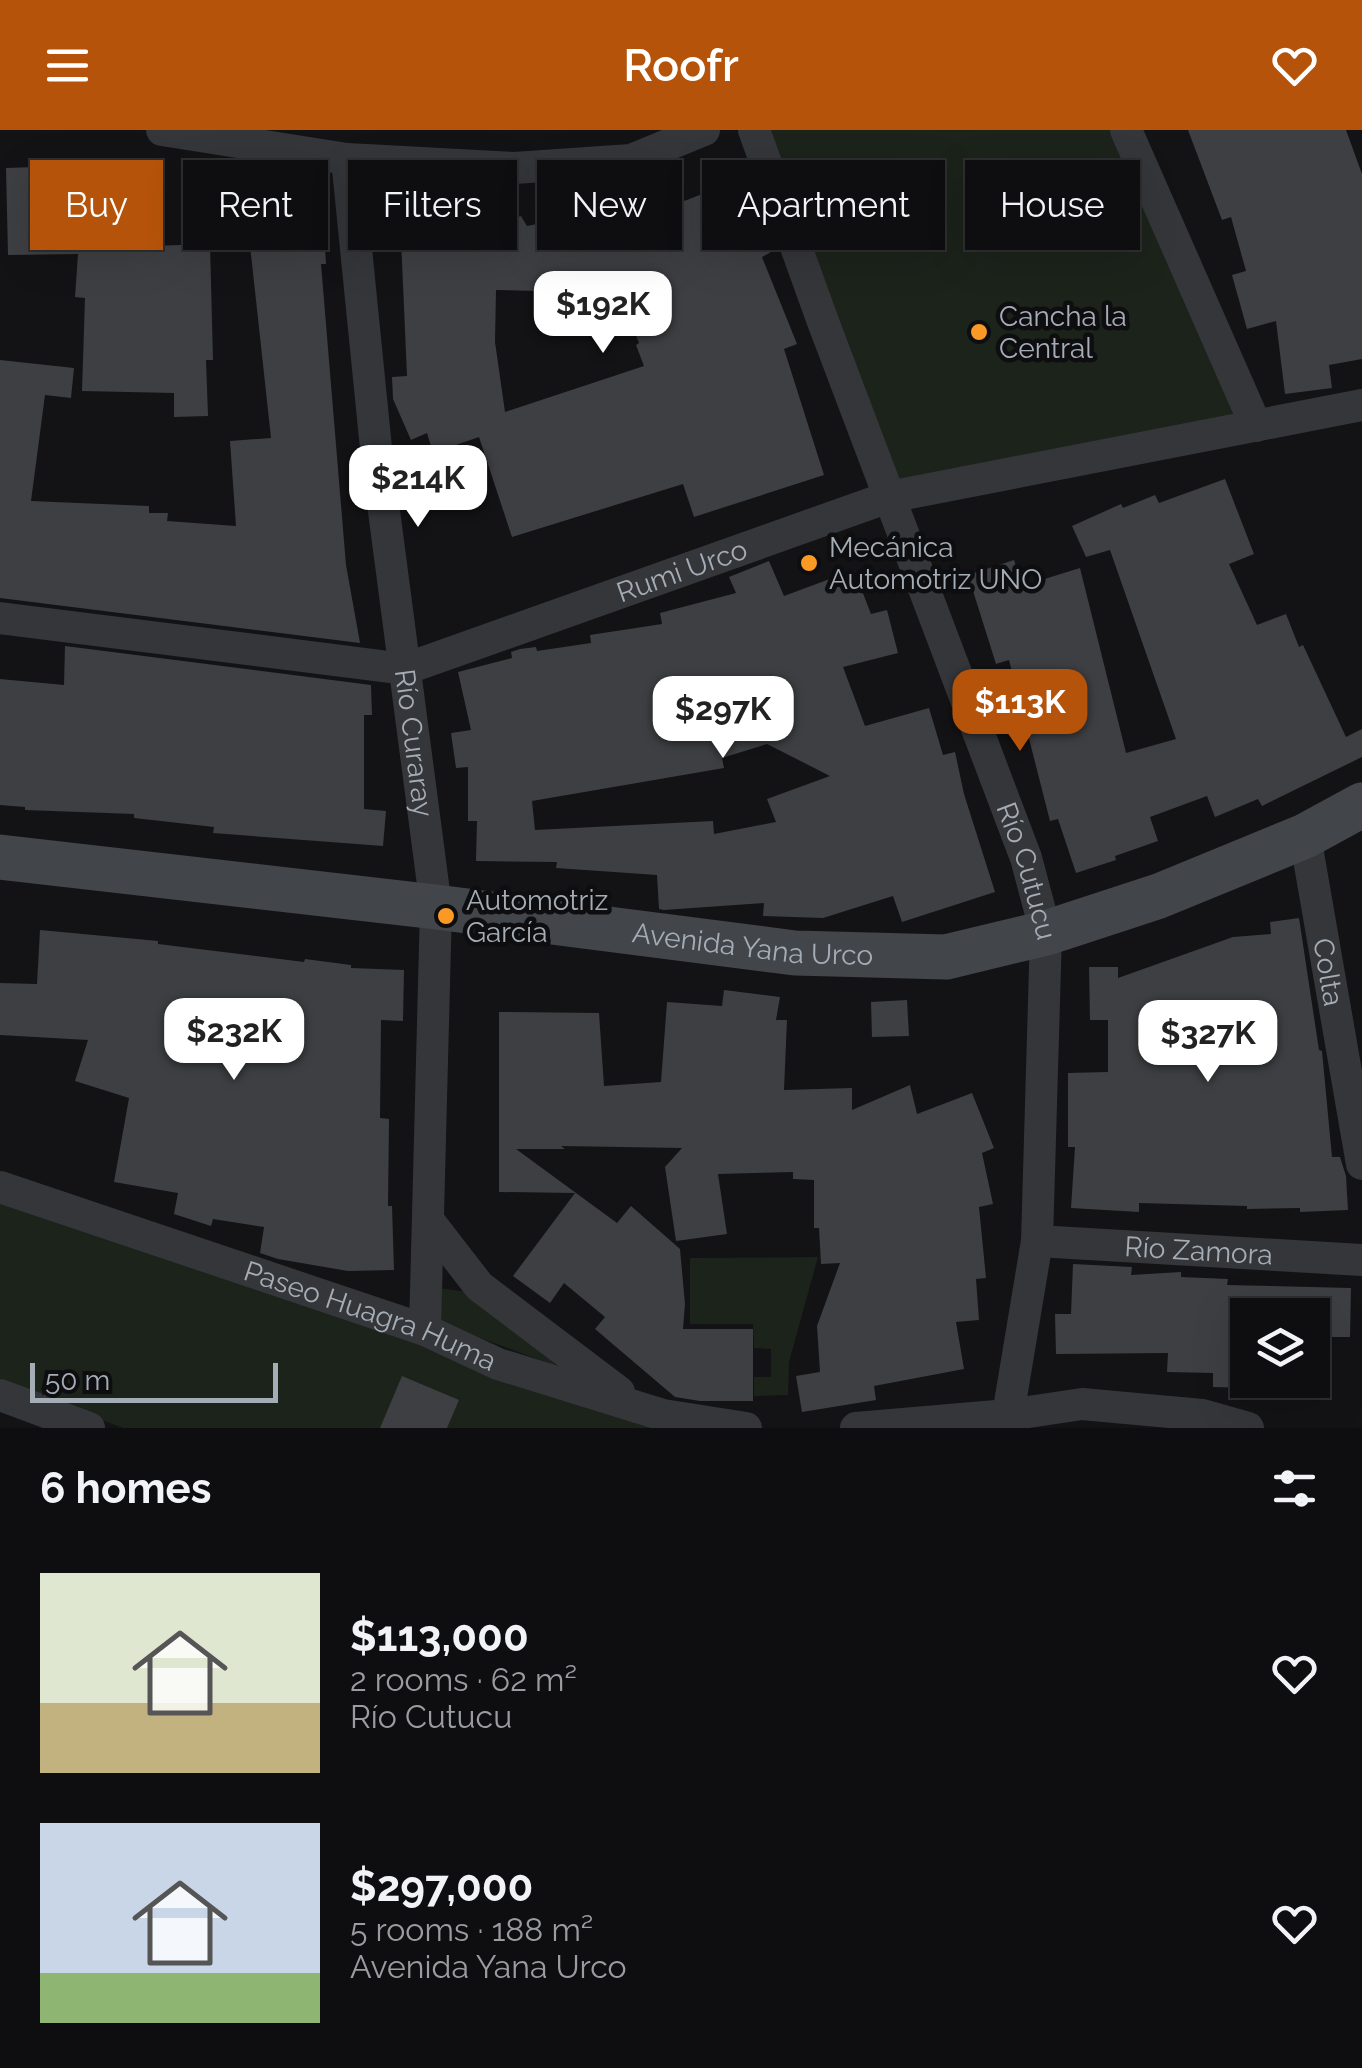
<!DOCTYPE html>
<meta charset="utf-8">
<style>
body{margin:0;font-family:Raleway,sans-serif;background:#171719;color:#f1f3f6;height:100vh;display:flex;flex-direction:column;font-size:38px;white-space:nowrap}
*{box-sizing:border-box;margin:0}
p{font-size:32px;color:#9b9c9f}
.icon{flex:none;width:55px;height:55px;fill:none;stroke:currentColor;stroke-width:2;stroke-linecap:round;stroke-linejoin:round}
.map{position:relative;height:1298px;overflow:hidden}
.side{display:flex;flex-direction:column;background:#0e0e10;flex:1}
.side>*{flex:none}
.top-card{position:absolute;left:30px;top:30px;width:1302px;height:90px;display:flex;gap:20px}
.fabs{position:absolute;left:1230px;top:1168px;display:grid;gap:20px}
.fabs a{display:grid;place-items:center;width:100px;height:100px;border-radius:0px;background:#0e0e10;box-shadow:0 10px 40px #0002,0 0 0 2px #2e2e30;font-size:50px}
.scale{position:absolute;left:30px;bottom:25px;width:248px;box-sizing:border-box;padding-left:10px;border:5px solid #a4acb6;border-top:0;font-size:28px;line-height:35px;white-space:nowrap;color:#a4acb6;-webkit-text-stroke:8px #0e0e10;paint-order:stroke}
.price{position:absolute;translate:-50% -85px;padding:0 22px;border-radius:20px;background:#fff;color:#222;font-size:32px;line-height:65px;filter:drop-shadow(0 2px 5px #0008)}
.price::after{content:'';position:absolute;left:50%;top:60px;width:30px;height:22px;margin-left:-15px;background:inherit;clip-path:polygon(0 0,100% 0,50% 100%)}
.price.on{background:#b45309;color:#fff}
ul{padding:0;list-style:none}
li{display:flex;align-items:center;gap:30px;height:250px;padding:0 40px}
li span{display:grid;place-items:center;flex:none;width:280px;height:200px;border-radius:0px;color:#555}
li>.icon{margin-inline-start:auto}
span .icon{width:120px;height:120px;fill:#fffc;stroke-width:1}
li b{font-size:42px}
h2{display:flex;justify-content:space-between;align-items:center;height:120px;padding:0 40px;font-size:42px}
.chip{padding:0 35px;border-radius:0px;background:#0e0e10;box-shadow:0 10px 40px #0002,0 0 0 2px #2e2e30;font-size:35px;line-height:90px}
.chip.on{background:#b45309;color:#fff}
header{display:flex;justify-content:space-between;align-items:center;height:130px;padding:0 40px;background:#b45309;color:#fff;font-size:45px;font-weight:600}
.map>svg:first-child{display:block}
.green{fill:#1b231b}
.building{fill:#3d3f42;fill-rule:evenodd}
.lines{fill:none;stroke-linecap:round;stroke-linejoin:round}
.street{stroke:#34363a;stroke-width:32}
.secondary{stroke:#42454a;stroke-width:45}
.poi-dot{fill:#fb9925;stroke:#0e0e10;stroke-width:4}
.labels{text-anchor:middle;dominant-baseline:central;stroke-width:9;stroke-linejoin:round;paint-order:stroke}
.poi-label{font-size:28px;fill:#a4acb6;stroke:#0e0e10;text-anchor:start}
.street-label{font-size:28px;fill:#a4acb6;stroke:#0e0e10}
</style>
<header><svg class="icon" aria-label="menu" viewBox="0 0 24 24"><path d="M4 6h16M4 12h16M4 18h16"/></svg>Roofr<svg class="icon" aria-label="heart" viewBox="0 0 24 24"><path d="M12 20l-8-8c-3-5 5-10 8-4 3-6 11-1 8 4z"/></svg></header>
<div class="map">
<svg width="1362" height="1298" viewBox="0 0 1362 1298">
<rect width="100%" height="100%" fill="#131315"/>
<!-- green -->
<path class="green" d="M761,0H1117L1242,286L893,357Z
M0,1062L712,1298H123L0,1252Z
M818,1127L789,1232L788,1265L754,1266V1247H771V1219L754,1218L753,1194H690V1128Z
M438,1158L468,1162L559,1237L437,1192Z"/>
<!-- building -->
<path class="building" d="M1188,0H1346L1362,44V229L1329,235L1332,258L1285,264L1276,191L1247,199L1232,145L1246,141L1231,87L1222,90Z
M65,36V64L130,67V82L152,83L150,116L210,114L213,230H206L208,286L174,287V263L82,261L85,168L75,167L78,124L8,125L6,38Z
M737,50L755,94L771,122L762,127L797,214L784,219L824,345L694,387L683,354L512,407L479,307L433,323L427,303L411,310L393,269L392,247L407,246L399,63L435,68L432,87L461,86L462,94L490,89L491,96L521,86L527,96L552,91V94L603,82L604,88L651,80L687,70ZM615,153L639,213L636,215L644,236L505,282L495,212L496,160L578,162Z
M321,55L326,134H321L346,435L360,513L0,468V230L74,238L71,268L45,265L31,371L149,376V383H168L167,391L236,396L230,311L271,308L244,60Z
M1225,349L1254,424L1229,434L1257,495L1286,484L1299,517L1303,515L1346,607L1362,599V627L1262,676L1258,669L1215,687L1207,666L1150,687L1158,711L1115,726L1116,730L1076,743L1058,689L1050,691L1009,530L996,534L968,445L1014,430L1022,456L1080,438L1126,623L1176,609L1110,420L1086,427L1072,396L1121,374L1123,378L1155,365L1159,373Z
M769,431L784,466L854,440L871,484L887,480L898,523L843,537L865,596L929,578L943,625L955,622L964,664L995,762L902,792L893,766L823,788L763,786L764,773L664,780L659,779L657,745L556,738L557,732L476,731L477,691H468V637L456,638L451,603L471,600L458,542L512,528L511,522L520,519L536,517L537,521L591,513L590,505L662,494L660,483L736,463L729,447ZM767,614L830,646L767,669L776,692L714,704L713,691L535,700L532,671L724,638L722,628Z
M65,516L371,555L372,585H364V679L386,681L383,716L213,703L214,697L134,688V684L25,680V677L0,675V549L64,555Z
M1299,788L1319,920L1322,921L1332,1027H1340L1346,1046L1348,1080L1300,1082V1078L1247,1079V1076L1139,1073V1082L1071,1078L1075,1017H1068V943L1108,942V890H1090L1089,837H1118V848L1233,807L1271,804L1270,792Z
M40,800L158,811V814L304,832L305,829L351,835V838L404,840L403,891L381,890L380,988L389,989L388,1076H392L394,1140L348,1141L278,1129L260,1123L264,1097L213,1089L211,1096L174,1084L178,1063L114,1052L129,968L75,951L88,910L0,905V853L37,854Z
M724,860L780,867L776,890H787L784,960L852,958V980L910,955L917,984L972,963L994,1018L982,1023L993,1074L979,1077L986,1148L976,1149L979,1190L956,1192L964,1239L874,1256L876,1270L802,1282L796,1246L820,1242L817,1196L840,1133L821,1134L819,1098H814V1050L793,1049V1042L718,1044L727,1104L676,1111L665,1037L682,1018L561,1016L565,1019H516L617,1093L631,1076L680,1119L685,1174L683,1199H753V1271H700L675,1267L595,1199L605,1187L564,1153L550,1173L513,1146L575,1063L499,1062V882L599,883L604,956L661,952L667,872L722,876Z
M907,870L909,906L872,907L871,872Z
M1073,1134L1132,1137L1131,1145L1181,1142V1147L1228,1149L1227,1155L1351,1158L1350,1207H1312V1185H1248V1258L1213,1257V1243L1167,1242L1168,1223L1056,1224L1055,1184H1071Z
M402,1246L459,1270L447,1298H380Z"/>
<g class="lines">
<!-- street -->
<g class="street">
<path d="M162,0L347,29L514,38L631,30L704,0"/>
<path id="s1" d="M754,0L822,189L1026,728L1046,803L1037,1111L1008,1285"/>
<path d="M1126,0L1256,296"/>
<path id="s2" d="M347,29L377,328L436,777L425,1200"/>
<path id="s3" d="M0,488L405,539L889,367L1362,275"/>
<path id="s4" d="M1305,706L1362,1034"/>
<path id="s5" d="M0,1057L425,1200L498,1234L663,1285L746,1298"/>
<path d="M428,1090L479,1156L619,1262"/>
<path id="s6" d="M1037,1111L1362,1130"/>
<path d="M0,1265L89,1298"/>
<path d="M856,1298L1008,1285L1082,1274L1202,1285L1248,1298"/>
</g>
<!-- secondary -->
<path class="secondary" id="s7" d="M0,727L436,777L795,823L946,827L1046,803L1159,766L1305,706L1362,675"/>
</g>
<!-- markers -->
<g class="poi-dot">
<circle cx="979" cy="202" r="10"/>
<circle cx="809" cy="433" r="10"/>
<circle cx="446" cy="786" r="10"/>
</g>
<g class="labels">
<!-- poi labels -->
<g class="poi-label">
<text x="999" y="186">Cancha la<tspan x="999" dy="32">Central</tspan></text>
<text x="829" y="417">Mecánica<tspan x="829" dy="32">Automotriz UNO</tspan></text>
<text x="466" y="770">Automotriz<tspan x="466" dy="32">García</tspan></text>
</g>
<!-- street labels -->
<g class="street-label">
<text stroke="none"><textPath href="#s3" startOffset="702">Rumi Urco</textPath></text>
<text stroke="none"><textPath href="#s2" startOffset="588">Río Curaray</textPath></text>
<text stroke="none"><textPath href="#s1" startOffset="790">Río Cutucu</textPath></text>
<text stroke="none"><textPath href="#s7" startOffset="758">Avenida Yana Urco</textPath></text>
<text stroke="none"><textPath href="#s4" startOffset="138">Colta</textPath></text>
<text stroke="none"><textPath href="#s6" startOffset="162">Río Zamora</textPath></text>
<text stroke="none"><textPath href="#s5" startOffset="392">Paseo Huagra Huma</textPath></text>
</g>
</g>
</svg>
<div class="fabs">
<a><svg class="icon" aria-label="layers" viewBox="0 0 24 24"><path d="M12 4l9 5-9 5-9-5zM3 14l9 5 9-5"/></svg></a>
</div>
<div class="scale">50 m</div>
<b class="price" style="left:603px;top:226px">$192K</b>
<b class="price" style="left:418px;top:400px">$214K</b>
<b class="price on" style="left:1020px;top:624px">$113K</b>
<b class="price" style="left:723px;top:631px">$297K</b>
<b class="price" style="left:234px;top:953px">$232K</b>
<b class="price" style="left:1208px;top:955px">$327K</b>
<div class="top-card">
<a class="chip on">Buy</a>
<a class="chip">Rent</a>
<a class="chip">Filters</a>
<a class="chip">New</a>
<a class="chip">Apartment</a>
<a class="chip">House</a>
</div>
</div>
<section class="side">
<h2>6 homes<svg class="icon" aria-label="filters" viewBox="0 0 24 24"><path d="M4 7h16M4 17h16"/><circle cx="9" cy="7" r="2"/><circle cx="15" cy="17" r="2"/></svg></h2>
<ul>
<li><span style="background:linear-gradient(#dfe7d0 65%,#c2b280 0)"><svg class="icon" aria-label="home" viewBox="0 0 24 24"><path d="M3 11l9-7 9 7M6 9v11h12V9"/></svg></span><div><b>$113,000</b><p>2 rooms · 62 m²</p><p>Río Cutucu</p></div><svg class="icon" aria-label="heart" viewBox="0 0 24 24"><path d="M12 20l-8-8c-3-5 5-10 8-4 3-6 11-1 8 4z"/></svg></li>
<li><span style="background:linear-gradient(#c9d6e8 75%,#8fb573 0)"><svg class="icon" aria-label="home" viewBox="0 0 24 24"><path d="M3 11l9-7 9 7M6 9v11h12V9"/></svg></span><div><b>$297,000</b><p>5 rooms · 188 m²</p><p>Avenida Yana Urco</p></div><svg class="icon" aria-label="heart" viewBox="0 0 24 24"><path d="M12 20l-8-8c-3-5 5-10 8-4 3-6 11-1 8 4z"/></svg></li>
</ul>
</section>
